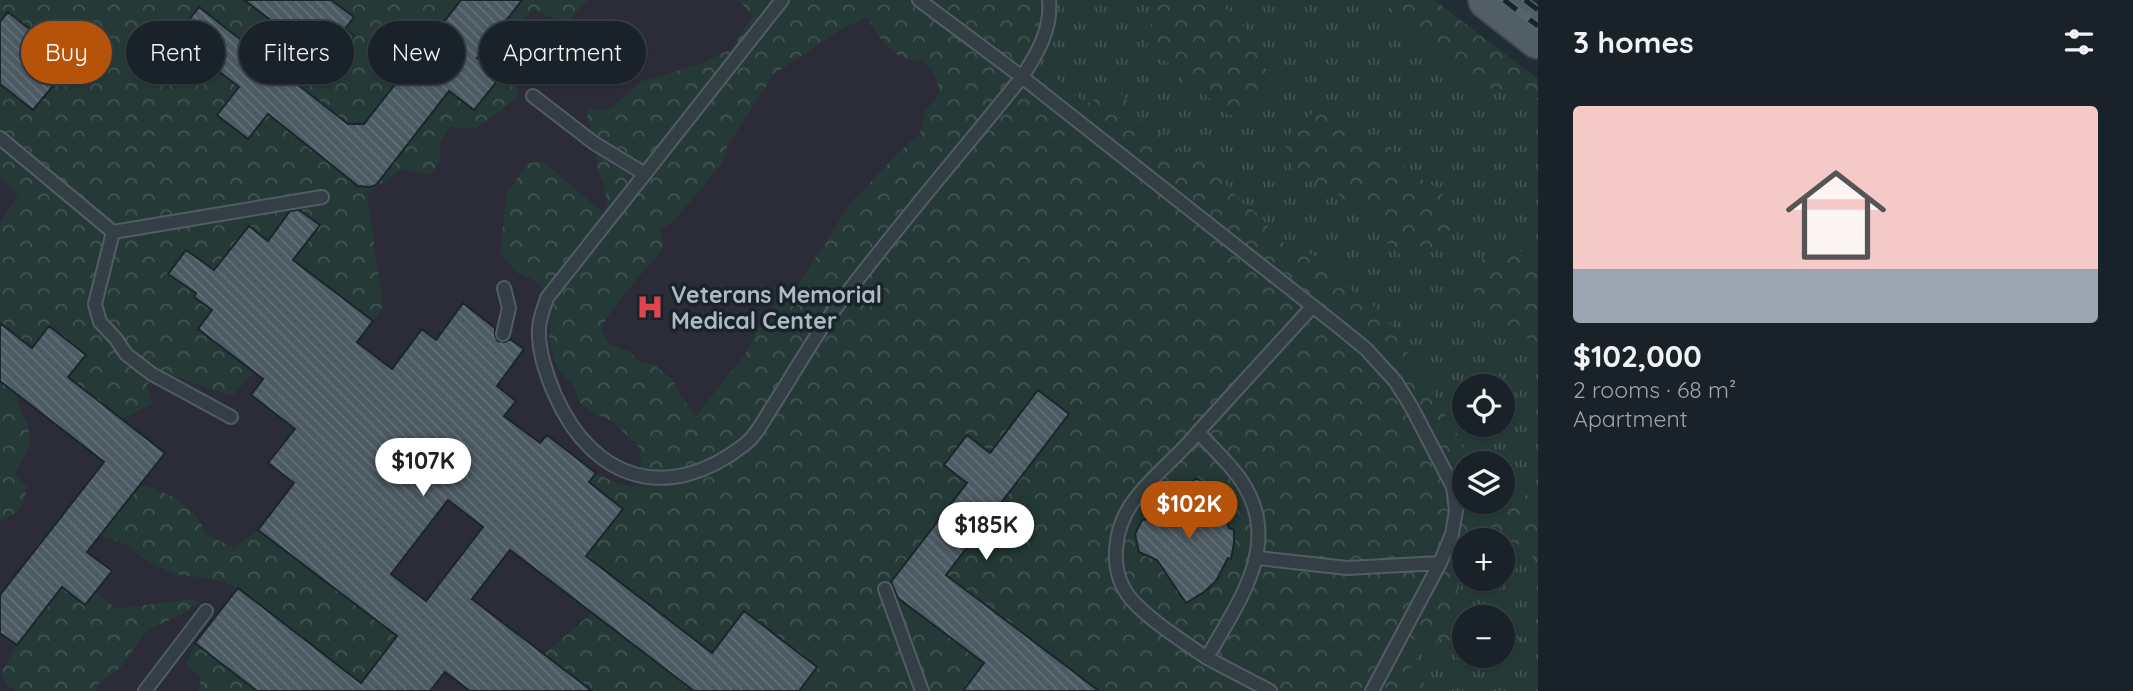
<!DOCTYPE html>
<meta charset="utf-8">
<style>
body{margin:0;font-family:Quicksand,sans-serif;background:#252f34;color:#f1f3f6;height:100vh;display:flex;flex-direction:column;font-size:26px;white-space:nowrap}
*{box-sizing:border-box;margin:0}
p{font-size:23px;color:#9fa4a8}
.icon{flex:none;width:38px;height:38px;fill:none;stroke:currentColor;stroke-width:2;stroke-linecap:round;stroke-linejoin:round}
.map{position:relative;flex:1;overflow:hidden}
.drawer{display:flex;flex-direction:column;background:#182228;width:595px}
.drawer>*{flex:none}
.guide{position:absolute;left:21px;top:21px;width:665px;height:63px;display:flex;gap:14px}
.buttons{position:absolute;left:1452px;top:374px;display:grid;gap:14px}
.buttons a{display:grid;place-items:center;width:63px;height:63px;border-radius:50%;background:#182228;box-shadow:0 2px 5px #0004,0 0 0 2px #363f45;font-size:35px}
.price{position:absolute;translate:-50% -60px;padding:0 16px;border-radius:24px;background:#fff;color:#222;font-size:23px;line-height:46px;filter:drop-shadow(0 2px 4px #0008)}
.price::after{content:'';position:absolute;left:50%;top:42px;width:21px;height:16px;margin-left:-10px;background:inherit;clip-path:polygon(0 0,100% 0,50% 100%)}
.price.selected{background:#b45309;color:#fff}
ul{padding:0;list-style:none}
li{display:grid;align-content:center;gap:14px;height:371px;padding:0 35px}
li span{display:grid;place-items:center;height:217px;border-radius:7px;color:#555}
li>.icon{margin-inline-start:auto}
span .icon{width:126px;height:126px;fill:#fffc;stroke-width:1}
li b{font-size:30px}
h2{display:flex;justify-content:space-between;align-items:center;height:84px;padding:0 35px;font-size:30px}
.chip{padding:0 24px;border-radius:32px;background:#182228;box-shadow:0 2px 5px #0004,0 0 0 2px #363f45;font-size:24px;line-height:63px}
.chip.selected{background:#b45309;color:#fff}
main{display:flex;flex:1;min-height:0}
.map>svg:first-child{display:block}
.medical{fill:#2b2c37}
.grass{fill:url(#grass-tufts);fill-rule:evenodd}
.forest{fill:url(#forest-crowns);fill-rule:evenodd}
.building{fill:url(#building-back-hatch);stroke:#1b262c;stroke-width:2;fill-rule:evenodd}
.lines{fill:none;stroke-linecap:round;stroke-linejoin:round}
.lane-casing{stroke:#515d63;stroke-width:16}
.primary-casing{stroke:#3d484f;stroke-width:42}
.lane{stroke:#343f45;stroke-width:12}
.primary{stroke:#515e65;stroke-width:38}
.rail-casing{stroke:#56646c;stroke-width:8}
.rail{stroke:#19242a;stroke-width:5;stroke-dasharray:16;stroke-linecap:butt}
.labels{text-anchor:middle;dominant-baseline:central;stroke-width:7;stroke-linejoin:round;paint-order:stroke}
.poi-label{font-size:23px;font-weight:bold;fill:#aebac2;stroke:#19242a;text-anchor:start}
</style>
<main>
<div class="map">
<svg width="1538" height="691" viewBox="0 0 1538 691">
<defs>
<pattern id="grass-tufts" width="24" height="20" patternUnits="userSpaceOnUse" patternTransform="scale(1.75)"><rect width="24" height="20" fill="#253a36"/><path d="M3 7l-1-3M5 7V3M7 7l1-3M15 17l-1-3M17 17v-4M19 17l1-3" fill="none" stroke="#425451"/></pattern>
<pattern id="forest-crowns" width="20" height="18" patternUnits="userSpaceOnUse" patternTransform="scale(1.75)"><rect width="20" height="18" fill="#253a36"/><path d="M2 6a3 3 0 1 1 6 0M12 15a3 3 0 1 1 6 0" fill="none" stroke="#425451"/></pattern>
<pattern id="building-back-hatch" width="6" height="6" patternUnits="userSpaceOnUse" patternTransform="scale(1.75)"><rect width="6" height="6" fill="#4c5a63"/><path d="M-1 5l2 2M0 0l6 6M5-1l2 2" fill="none" stroke="#637078"/></pattern>
</defs>
<rect width="100%" height="100%" fill="#202d35"/>
<!-- medical -->
<path class="medical" d="M0,0H903L1363,691H0Z"/>
<!-- grass -->
<path class="grass" d="M903,0H1434L1538,79V691H1363ZM1465,387H1503V425H1465ZM1465,464H1503V502H1465ZM1465,541H1503V579H1465ZM1465,618H1503V656H1465Z"/>
<!-- forest -->
<path class="forest" d="M0,0H588L566,23L534,10L518,24L522,75L515,100L476,128L450,127L440,144V160L430,175L401,169L367,195L383,306L373,321L249,226L194,296L212,310L198,329L254,372L232,396L166,373L147,384L153,404L121,419L68,377L86,355L49,326L32,348L0,323V224L18,195L0,177Z
M739,0H1029L1031,18C1045,30 1044,53 1039,69L1055,76L1077,97L1090,103L1103,92L1121,93L1141,120L1186,156L1209,161L1226,185L1244,204L1259,215L1281,242L1330,262L1345,278L1348,288L1373,305L1393,327L1404,348L1414,359L1423,379L1441,406L1450,425L1457,434L1467,461L1471,464H1465V502H1503V474L1519,484L1529,498L1538,503V587L1528,581C1528,565 1538,553 1529,540L1503,551V541H1465V560L1458,569L1457,595L1459,600L1478,615L1507,617L1517,622L1522,633L1512,664L1497,665L1469,656H1503V618H1465V653L1454,643L1443,639C1424,644 1413,659 1408,678L1424,683L1430,691H1099L946,575L1069,414L1038,390L990,453L966,435L944,465L967,483L886,589L984,663L965,689L967,691H799L817,667L745,611L712,653L586,556L622,509L589,482L596,473C611,480 627,492 642,482L640,448L613,422L593,413L579,402C575,377 567,384 557,366C547,348 547,320 554,301L536,281L515,271L500,253L507,192L529,163L544,162L602,212L608,205L604,186L597,168V153L587,117L588,107L600,111L613,107L640,82L703,63L731,49L752,17ZM867,17C880,40 893,61 922,61C934,71 938,79 939,95L925,111L920,134L900,151L851,203L798,284L772,308L756,331L746,353L696,416L677,391L674,381L654,365L638,361L631,352L609,344L601,328C618,297 642,275 663,248L660,229L673,222L723,162L727,146L774,74L838,31ZM1196,478C1213,489 1225,508 1227,528L1234,530C1234,563 1213,587 1186,603L1157,560L1139,552L1135,534L1142,520H1156Z
M1162,0H1179L1192,5L1216,3L1228,10L1237,17L1245,29L1262,66L1280,81L1281,84L1276,93L1252,100L1236,117L1225,113L1204,93L1185,84L1170,64L1151,54L1147,50L1148,31Z
M1381,0H1434L1538,79V98L1514,97L1492,88L1490,90L1474,89L1460,82L1432,49L1415,36L1400,17Z
M1321,109C1343,111 1357,125 1368,142L1384,143L1400,159L1405,170L1440,190L1450,208L1451,238L1448,246L1419,256L1407,257L1397,253L1386,241L1378,223L1362,209L1344,200L1336,192L1296,175C1292,167 1285,153 1286,143C1288,131 1311,113 1321,109Z
M1504,248L1538,254V345L1525,336L1489,320L1477,300L1470,280L1475,265L1490,252Z
M0,381L16,394C18,412 26,416 29,431C33,446 21,461 15,474L27,487C24,509 19,511 0,522Z
M146,485C171,495 197,507 206,535L235,548L258,530L397,636L361,683L238,588L213,579L174,574L147,561L127,545L100,535L136,489Z
M62,587L85,605L96,592L116,609L192,599L200,603L174,618L147,630L120,668L99,683L95,691H16L6,684L1,673L17,645Z
M592,613L688,686L684,691H591L544,654Z
M195,643L257,691H199L201,677L186,664Z"/>
<!-- building -->
<path class="building" d="M244,0H331L354,17L345,29L354,36L341,54L331,47L323,59Z
M461,0H522L477,58L501,76L474,110L449,91L376,185L370,187L358,186L268,114L248,139L217,115L239,87L175,38L199,7L348,124H364Z
M8,12L72,63L33,110L0,84V22Z
M299,210L320,225L293,260L373,321L357,342L392,369L422,329L436,340L463,303L495,328V336L498,341L505,342L510,339L524,349L497,386L516,401L504,416L540,443L547,435L596,473L589,482L623,509L586,556L712,653L744,611L817,667L799,691H694L510,550L472,599L592,691H470L445,672L430,691H257L195,643L238,588L361,683L397,636L258,530L294,483L268,463L295,429L251,395L263,379L198,329L212,310L194,297L196,293L168,274L186,250L214,270L249,226L268,241L290,211ZM448,500L483,527L426,601L391,574Z
M0,323L32,348L49,326L86,355L68,377L165,453L87,552L112,571L85,605L62,587L17,645L0,633V595L104,462L0,381Z
M1038,390L1069,414L946,575L1099,691H963L984,663L898,598L891,582L967,483L944,465L967,435L990,453Z
M1196,478L1204,483L1218,501L1229,528L1234,530V543L1231,559L1228,558L1216,581L1204,592L1186,603L1157,560L1139,552L1135,534L1142,520L1159,517Z"/>
<g class="lines">
<!-- lane casing -->
<g class="lane-casing">
<path id="lane" d="M782,0L547,298C544,308 539,319 539,329C538,350 547,377 555,395C593,481 668,504 744,445C756,436 764,420 772,407C793,375 812,340 835,309C894,230 960,154 1022,77C1037,54 1052,29 1049,0
M919,0L1022,77L1344,331L1366,349L1396,382L1412,408L1453,487L1456,511L1452,534L1440,563L1372,691
M533,96L594,143L645,174
M0,138L113,232
M503,334L509,308L504,288
M231,417L152,374L126,354L116,339L100,322L95,304L113,232L322,197
M1198,432L1313,306
M1258,558L1347,568L1440,563
M885,589L922,691
M1207,658C1184,642 1149,620 1131,599C1107,570 1114,526 1135,499C1154,474 1179,456 1198,432C1213,449 1233,466 1244,485C1282,547 1237,603 1207,658L1270,691
M145,691L206,611"/>
</g>
<!-- primary casing -->
<g class="primary-casing">
<path id="primary" d="M1488,0L1538,39"/>
</g>
<!-- lane -->
<use href="#lane" class="lane"/>
<!-- primary -->
<use href="#primary" class="primary"/>
<!-- rail casing -->
<g class="rail-casing">
<path id="rail" d="M1504,0L1538,26
M1525,0L1538,10"/>
</g>
<!-- rail -->
<use href="#rail" class="rail"/>
</g>
<!-- icons -->
<defs>
<g id="hospital-bare" transform="scale(2.1)"><path d="M-5-5h3v3.5h4V-5h3V5h-3V1.5h-4V5h-3Z" fill="#e0444e" stroke="#19242a" stroke-width="2.5" paint-order="stroke"/></g>
</defs>
<g fill-rule="evenodd">
<use href="#hospital-bare" x="650" y="307"/>
</g>
<g class="labels">
<!-- poi labels -->
<g class="poi-label">
<text x="671" y="294">Veterans Memorial<tspan x="671" dy="26">Medical Center</tspan></text>
</g>
</g>
</svg>
<div class="buttons">
<a><svg class="icon" aria-label="locate" viewBox="0 0 24 24"><circle cx="12" cy="12" r="6"/><path d="M12 2v4M12 18v4M2 12h4M18 12h4"/></svg></a>
<a><svg class="icon" aria-label="layers" viewBox="0 0 24 24"><path d="M12 4l9 5-9 5-9-5zM3 14l9 5 9-5"/></svg></a>
<a>+</a>
<a>−</a>
</div>
<b class="price" style="left:423px;top:498px">$107K</b>
<b class="price selected" style="left:1189px;top:541px">$102K</b>
<b class="price" style="left:986px;top:562px">$185K</b>
<div class="guide">
<a class="chip selected">Buy</a>
<a class="chip">Rent</a>
<a class="chip">Filters</a>
<a class="chip">New</a>
<a class="chip">Apartment</a>
</div>
</div>
<section class="drawer">
<h2>3 homes<svg class="icon" aria-label="filters" viewBox="0 0 24 24"><path d="M4 7h16M4 17h16"/><circle cx="9" cy="7" r="2"/><circle cx="15" cy="17" r="2"/></svg></h2>
<ul>
<li><span style="background:linear-gradient(#f6c9c9 75%,#9aa5b1 0)"><svg class="icon" aria-label="home" viewBox="0 0 24 24"><path d="M3 11l9-7 9 7M6 9v11h12V9"/></svg></span><div><b>$102,000</b><p>2 rooms · 68 m²</p><p>Apartment</p></div></li>
</ul>
</section>
</main>
